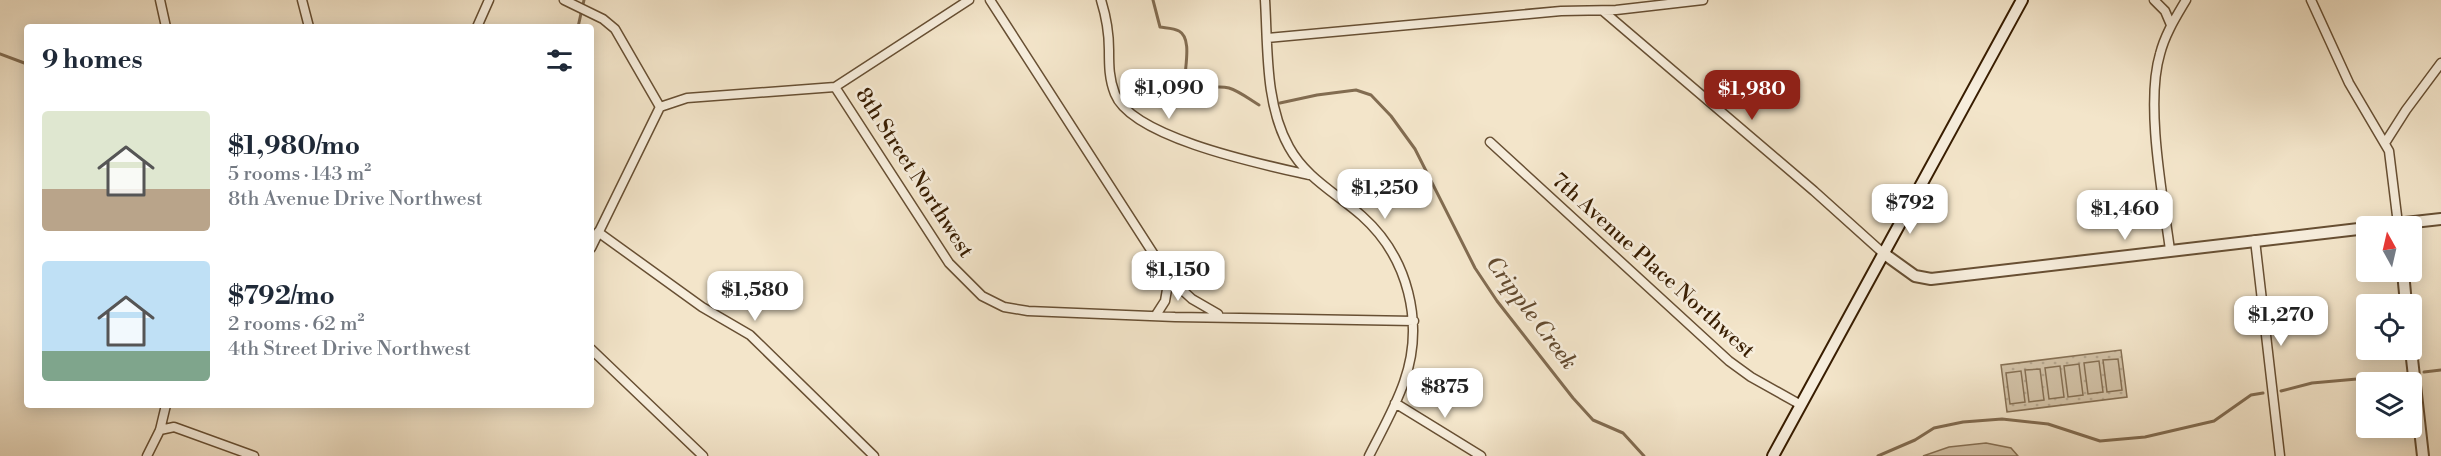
<!DOCTYPE html>
<meta charset="utf-8">
<style>
body{margin:0;font-family:"Libre Bodoni",serif;background:#f6f6f7;color:#1f2937;height:100vh;display:flex;flex-direction:column;font-size:22px;white-space:nowrap}
*{box-sizing:border-box;margin:0}
p{font-size:20px;color:#747a83}
.icon{flex:none;width:33px;height:33px;fill:none;stroke:currentColor;stroke-width:2;stroke-linecap:round;stroke-linejoin:round}
.map{position:relative;flex:1;overflow:hidden}
.side{position:absolute;left:24px;top:24px;width:570px;height:384px;display:flex;flex-direction:column;background:#fff;border-radius:6px;box-shadow:0 3px 15px #0003}
.side>*{flex:none}
.needle{width:39px;rotate:352deg}
.fabs{position:absolute;left:2356px;top:216px;display:grid;gap:12px}
.fabs a{display:grid;place-items:center;width:66px;height:66px;border-radius:6px;background:#fff;box-shadow:0 3px 15px #0003;font-size:30px}
.price{position:absolute;translate:-50% -51px;padding:0 14px;border-radius:12px;background:#fff;color:#222;font-size:20px;line-height:39px;filter:drop-shadow(0 2px 3px #0008)}
.price::after{content:'';position:absolute;left:50%;top:36px;width:18px;height:14px;margin-left:-9px;background:inherit;clip-path:polygon(0 0,100% 0,50% 100%)}
.price.on{background:#8f2418;color:#fff}
ul{padding:0;list-style:none}
li{display:flex;align-items:center;gap:18px;height:150px;padding:0 18px}
li span{display:grid;place-items:center;flex:none;width:168px;height:120px;border-radius:6px;color:#555}
li>.icon{margin-inline-start:auto}
span .icon{width:72px;height:72px;fill:#fffc;stroke-width:1}
li b{font-size:26px}
h2{display:flex;justify-content:space-between;align-items:center;height:72px;padding:0 18px;font-size:26px}
.map>svg:first-child{display:block}
.park{fill:url(#park-dots);stroke:#867054;stroke-width:1.5}
.garden{fill:#d3c3a8;stroke:#867054;stroke-width:1.5}
.lines{fill:none;stroke-linecap:round;stroke-linejoin:round}
.stream{stroke:#826c51;stroke-width:3}
.minor-casing{stroke:#674f33;stroke-width:11}
.tertiary-casing{stroke:#674f33;stroke-width:14}
.secondary-casing{stroke:#381d01;stroke-width:14}
.minor{stroke:#f7eedd;stroke-width:8}
.tertiary{stroke:#f7eedd;stroke-width:10}
.secondary{stroke:#f7eedd;stroke-width:10}
.labels{text-anchor:middle;dominant-baseline:central;stroke-width:5;stroke-linejoin:round;paint-order:stroke}
.street-label{font-size:21px;fill:#381d01;stroke:#f7eedd}
.water-label{font-size:22px;font-style:italic;fill:#634b30;stroke:#f7eedd}
</style>
<div class="map">
<svg width="2441" height="456" viewBox="0 0 2441 456">
<defs>
<pattern id="park-dots" width="8" height="8" patternUnits="userSpaceOnUse" patternTransform="scale(1.5)"><rect width="8" height="8" fill="#d3c3a8"/><path d="M2 2h.1M6 6h.1" fill="none" stroke="#b6a78f" stroke-width="1.8" stroke-linecap="round"/></pattern>
</defs>
<rect width="100%" height="100%" fill="#f3e5ca"/>
<filter id="stains"><feTurbulence type="fractalNoise" baseFrequency=".00333" numOctaves="4"/><feColorMatrix values="0 0 0 0 .2 0 0 0 0 .09 0 0 0 0 .02 0 0 0 .5 -.17"/></filter>
<radialGradient id="worn" r=".72"><stop offset=".6" stop-color="#630" stop-opacity="0"/><stop offset="1" stop-color="#630" stop-opacity=".3"/></radialGradient>
<!-- park -->
<path class="park" d="M2121,350L2127,397L2007,412L2001,365Z"/>
<!-- garden -->
<path class="garden" d="M2118,359L2122,390L2107,392L2103,360Z
M2099,361L2103,392L2088,394L2084,363Z
M2079,364L2083,395L2068,397L2064,366Z
M2060,366L2064,397L2049,399L2045,368Z
M2040,369L2044,400L2029,402L2025,370Z
M2021,371L2025,402L2010,404L2006,373Z
M1986,443L2011,448L2018,456H1923L1949,447Z"/>
<g class="lines">
<!-- stream -->
<path class="stream" d="M1153,0L1160,27C1166,28 1174,28 1179,31C1192,38 1185,66 1185,78C1197,96 1212,83 1229,88C1239,91 1249,99 1259,105
M578,27L584,0
M0,54L27,64
M1280,103L1317,95L1356,90L1371,95L1391,116L1415,149L1475,268L1497,301L1573,398L1593,420L1623,433L1644,456
M2424,372L2441,370
M2281,391L2312,383L2402,375
M1878,456L1915,440L1934,428L1963,422L2002,419L2048,424L2100,441L2145,437L2214,421L2251,395L2263,393"/>
<!-- minor casing -->
<g class="minor-casing">
<path id="minor" d="M160,0L166,27
M302,0L309,27
M564,0L603,19L615,29L660,107
M990,0L1169,278L1192,299L1218,314
M1101,0C1106,16 1109,33 1109,50C1109,65 1109,79 1115,94C1132,138 1265,165 1309,175
M1265,0C1268,49 1265,104 1289,147C1306,178 1336,193 1362,216C1408,257 1425,323 1404,382C1395,408 1381,432 1369,456
M2154,0L2165,11L2171,25
M2311,0L2349,83L2389,151L2398,224
M1603,11L1814,191L1883,253
M477,27L489,0
M1267,38L1561,11L1616,10L1703,0
M835,87L949,263L982,296L1004,307L1028,311L1175,317L1414,321
M1490,142L1729,361L1751,377L1801,405
M2385,143L2406,110L2441,63
M598,232L702,307L750,335L874,456
M2255,240L2280,456
M591,248L660,107L687,98L835,87L969,0
M2170,250C2163,197 2145,104 2160,54C2165,34 2176,17 2186,0
M1156,315L1165,301L1169,278
M591,349L703,456
M1395,403L1481,456
M160,430L174,427L254,456
M147,456L160,430L166,405"/>
</g>
<!-- tertiary casing -->
<g class="tertiary-casing">
<path id="tertiary" d="M2378,226L2441,219
M1883,253L1915,276L1931,279L2367,228
M2403,272L2406,304
M2411,350L2423,456"/>
</g>
<!-- secondary casing -->
<g class="secondary-casing">
<path id="secondary" d="M1773,456L2022,0"/>
</g>
<!-- minor -->
<use href="#minor" class="minor"/>
<!-- tertiary -->
<use href="#tertiary" class="tertiary"/>
<!-- secondary -->
<use href="#secondary" class="secondary"/>
</g>
<g class="labels">
<!-- street labels -->
<g class="street-label">
<text transform="translate(914 173) rotate(57)">8th Street Northwest</text>
<text transform="translate(1653 266) rotate(42)">7th Avenue Place Northwest</text>
</g>
<!-- water labels -->
<g class="water-label">
<text transform="translate(1531 313) rotate(53)">Cripple Creek</text>
</g>
</g>
<rect width="100%" height="100%" filter="url(#stains)"/>
<rect width="100%" height="100%" fill="url(#worn)"/>
</svg>
<div class="fabs">
<a><svg class="needle" viewBox="-14 -14 28 28"><path d="M0-13l5 13h-10z" fill="#e53935"/><path d="M0 13l5-13h-10z" fill="#747a83"/></svg></a>
<a><svg class="icon" aria-label="locate" viewBox="0 0 24 24"><circle cx="12" cy="12" r="6"/><path d="M12 2v4M12 18v4M2 12h4M18 12h4"/></svg></a>
<a><svg class="icon" aria-label="layers" viewBox="0 0 24 24"><path d="M12 4l9 5-9 5-9-5zM3 14l9 5 9-5"/></svg></a>
</div>
<b class="price" style="left:1169px;top:120px">$1,090</b>
<b class="price on" style="left:1752px;top:121px">$1,980</b>
<b class="price" style="left:1385px;top:220px">$1,250</b>
<b class="price" style="left:1910px;top:235px">$792</b>
<b class="price" style="left:2125px;top:241px">$1,460</b>
<b class="price" style="left:1178px;top:302px">$1,150</b>
<b class="price" style="left:755px;top:322px">$1,580</b>
<b class="price" style="left:2281px;top:347px">$1,270</b>
<b class="price" style="left:1445px;top:419px">$875</b>
<section class="side">
<h2>9 homes<svg class="icon" aria-label="filters" viewBox="0 0 24 24"><path d="M4 7h16M4 17h16"/><circle cx="9" cy="7" r="2"/><circle cx="15" cy="17" r="2"/></svg></h2>
<ul>
<li><span style="background:linear-gradient(#dfe7d0 65%,#b9a48a 0)"><svg class="icon" aria-label="home" viewBox="0 0 24 24"><path d="M3 11l9-7 9 7M6 9v11h12V9"/></svg></span><div><b>$1,980/mo</b><p>5 rooms · 143 m²</p><p>8th Avenue Drive Northwest</p></div></li>
<li><span style="background:linear-gradient(#bfe0f5 75%,#7fa58c 0)"><svg class="icon" aria-label="home" viewBox="0 0 24 24"><path d="M3 11l9-7 9 7M6 9v11h12V9"/></svg></span><div><b>$792/mo</b><p>2 rooms · 62 m²</p><p>4th Street Drive Northwest</p></div></li>
</ul>
</section>
</div>
